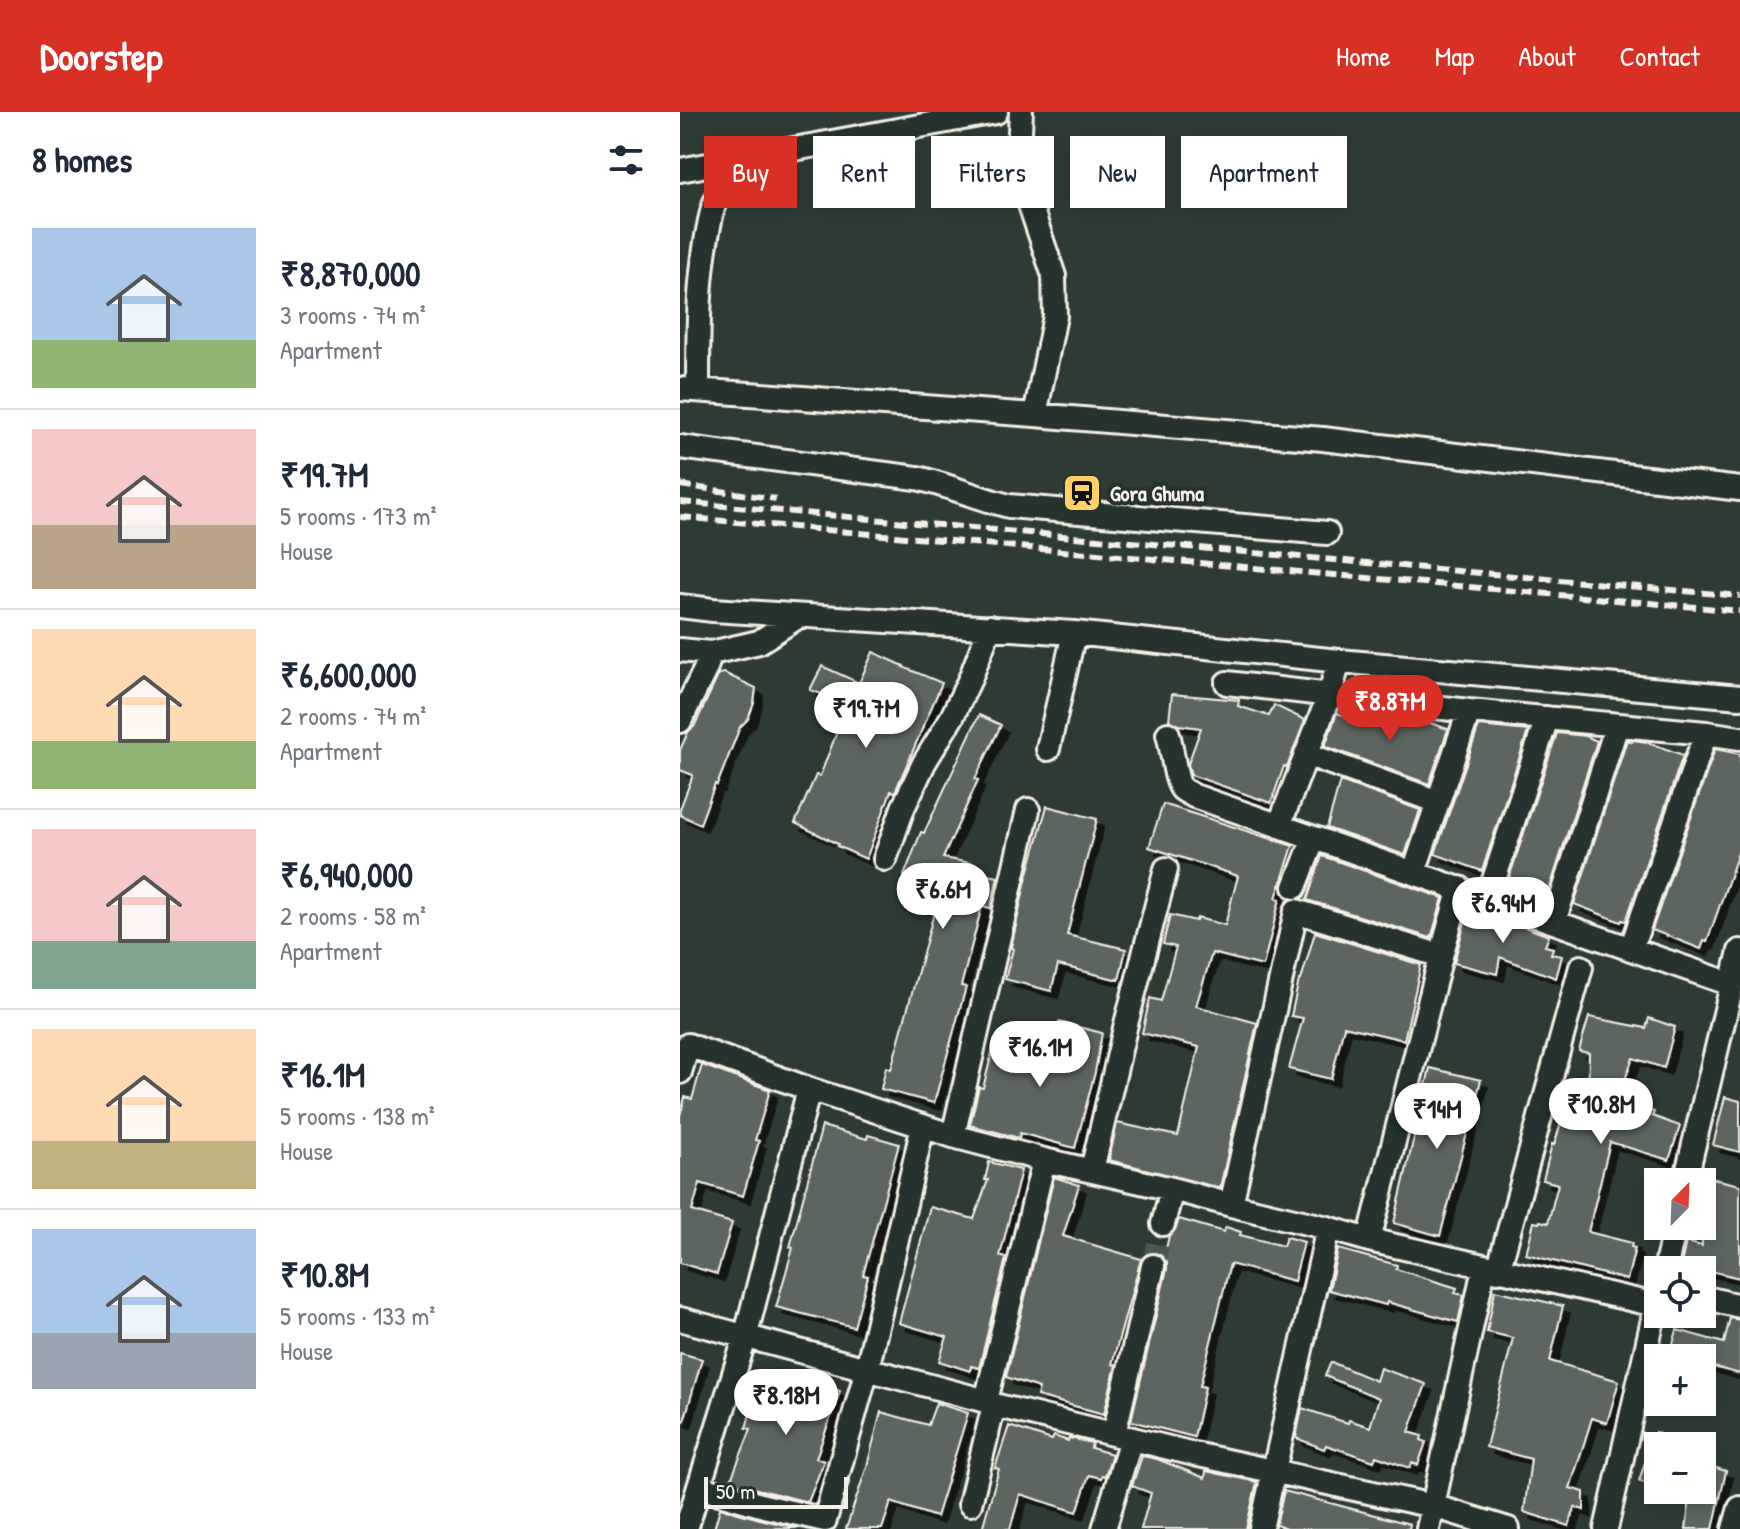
<!DOCTYPE html>
<meta charset="utf-8">
<style>
body{margin:0;font-family:"Patrick Hand",sans-serif;background:#f2f2f3;color:#1f2937;height:100vh;display:flex;flex-direction:column;font-size:30px;white-space:nowrap}
*{box-sizing:border-box;margin:0}
p{font-size:26px;color:#747a83}
.icon{flex:none;width:44px;height:44px;fill:none;stroke:currentColor;stroke-width:2;stroke-linecap:round;stroke-linejoin:round}
.map{position:relative;flex:1;overflow:hidden}
.details{display:flex;flex-direction:column;background:#fff;width:680px}
.details>*{flex:none}
.hud{position:absolute;left:24px;top:24px;width:760px;height:72px;display:flex;gap:16px}
.needle{width:52px;rotate:23deg}
.fabs{position:absolute;left:964px;top:1056px;display:grid;gap:16px}
.fabs a{display:grid;place-items:center;width:72px;height:72px;border-radius:0px;background:#fff;box-shadow:0 4px 12px #0003;font-size:40px}
.scale{position:absolute;left:24px;bottom:20px;width:144px;box-sizing:border-box;padding-left:8px;border:4px solid #f4f1e8;border-top:0;font-size:22px;line-height:28px;white-space:nowrap;color:#f4f1e8;-webkit-text-stroke:6px #26332d;paint-order:stroke}
.price{position:absolute;translate:-50% -68px;padding:0 18px;border-radius:28px;background:#fff;color:#222;font-size:26px;line-height:52px;filter:drop-shadow(0 2px 4px #0008)}
.price::after{content:'';position:absolute;left:50%;top:48px;width:24px;height:18px;margin-left:-12px;background:inherit;clip-path:polygon(0 0,100% 0,50% 100%)}
.price.current{background:#d93025;color:#fff}
ul{padding:0;list-style:none}
li{display:flex;align-items:center;gap:24px;height:200px;padding:0 32px}
li+li{border-top:2px solid #e0e1e3}
li span{display:grid;place-items:center;flex:none;width:224px;height:160px;border-radius:0px;color:#555}
li>.icon{margin-inline-start:auto}
span .icon{width:96px;height:96px;fill:#fffc;stroke-width:1}
li b{font-size:34px}
h2{display:flex;justify-content:space-between;align-items:center;height:96px;padding:0 32px;font-size:34px}
.tag{padding:0 28px;border-radius:0px;background:#fff;box-shadow:0 4px 12px #0003;font-size:28px;line-height:72px}
.tag.current{background:#d93025;color:#fff}
header{display:flex;align-items:center;gap:48px;box-sizing:border-box;height:112px;padding:0 40px;background:#d93025;color:#fff}
header strong{font-size:38px}
nav{display:flex;gap:44px;margin-inline-start:auto;font-size:28px}
main{display:flex;flex:1;min-height:0}
.map>svg:first-child{display:block}
.building{fill:#5c655e;stroke:#f4f1e8;stroke-width:2;filter:url(#shadow)}
.lines{fill:none;stroke-linecap:round;stroke-linejoin:round}
.minor-tunnel{stroke:#4c564f;stroke-width:22;stroke-dasharray:22 11;stroke-linecap:butt}
.minor-casing{stroke:#f4f1e8;stroke-width:28}
.minor{stroke:#26332d;stroke-width:22}
.rail{stroke:#f4f1e8;stroke-width:6;stroke-dasharray:12 6;stroke-linecap:butt}
.labels{text-anchor:middle;dominant-baseline:central;stroke-width:8;stroke-linejoin:round;paint-order:stroke}
.poi-label{font-size:22px;font-weight:bold;fill:#f4f1e8;stroke:#26332d;text-anchor:start}
</style>
<header>
<strong>Doorstep</strong>
<nav><a>Home</a><a>Map</a><a>About</a><a>Contact</a></nav>
</header>
<main>
<section class="details">
<h2>8 homes<svg class="icon" aria-label="filters" viewBox="0 0 24 24"><path d="M4 7h16M4 17h16"/><circle cx="9" cy="7" r="2"/><circle cx="15" cy="17" r="2"/></svg></h2>
<ul>
<li><span style="background:linear-gradient(#a9c7e8 70%,#8fb573 0)"><svg class="icon" aria-label="home" viewBox="0 0 24 24"><path d="M3 11l9-7 9 7M6 9v11h12V9"/></svg></span><div><b>₹8,870,000</b><p>3 rooms · 74 m²</p><p>Apartment</p></div></li>
<li><span style="background:linear-gradient(#f6c9c9 60%,#b9a48a 0)"><svg class="icon" aria-label="home" viewBox="0 0 24 24"><path d="M3 11l9-7 9 7M6 9v11h12V9"/></svg></span><div><b>₹19.7M</b><p>5 rooms · 173 m²</p><p>House</p></div></li>
<li><span style="background:linear-gradient(#ffd9b3 70%,#8fb573 0)"><svg class="icon" aria-label="home" viewBox="0 0 24 24"><path d="M3 11l9-7 9 7M6 9v11h12V9"/></svg></span><div><b>₹6,600,000</b><p>2 rooms · 74 m²</p><p>Apartment</p></div></li>
<li><span style="background:linear-gradient(#f6c9c9 70%,#7fa58c 0)"><svg class="icon" aria-label="home" viewBox="0 0 24 24"><path d="M3 11l9-7 9 7M6 9v11h12V9"/></svg></span><div><b>₹6,940,000</b><p>2 rooms · 58 m²</p><p>Apartment</p></div></li>
<li><span style="background:linear-gradient(#ffd9b3 70%,#c2b280 0)"><svg class="icon" aria-label="home" viewBox="0 0 24 24"><path d="M3 11l9-7 9 7M6 9v11h12V9"/></svg></span><div><b>₹16.1M</b><p>5 rooms · 138 m²</p><p>House</p></div></li>
<li><span style="background:linear-gradient(#a9c7e8 65%,#9aa5b1 0)"><svg class="icon" aria-label="home" viewBox="0 0 24 24"><path d="M3 11l9-7 9 7M6 9v11h12V9"/></svg></span><div><b>₹10.8M</b><p>5 rooms · 133 m²</p><p>House</p></div></li>
</ul>
</section>
<div class="map">
<svg width="1060" height="1417" viewBox="0 0 1060 1417">
<defs>
<filter id="shadow"><feDropShadow dx="7" dy="7" stdDeviation="0" flood-color="#0009"/></filter>
</defs>
<rect width="100%" height="100%" fill="#2e3b34"/>
<filter id="ink" filterUnits="userSpaceOnUse"><feTurbulence type="fractalNoise" baseFrequency=".0125" numOctaves="2"/><feDisplacementMap in="SourceGraphic" scale="16" xChannelSelector="R" yChannelSelector="G"/><feConvolveMatrix kernelMatrix="1 2 1 2 8 2 1 2 1" color-interpolation-filters="sRGB"/></filter>
<g filter="url(#ink)">
<!-- building -->
<path class="building" d="M193,540L224,554L223,555L262,571L215,680L211,679L186,747L157,734L158,732L115,711L136,663L140,664L168,591L130,578L142,554L179,571Z
M44,561L76,576L74,591L68,607L60,615L37,673L35,672L20,712L0,703V697L13,663L0,658V638L8,620L13,615H14L39,562Z
M492,582L559,588L558,594L589,604L594,593L625,608L607,655L604,654L591,691L511,663L508,652L521,616L499,613L489,608Z
M657,601L684,610L687,601L718,608L719,605L733,609L734,608L739,610L740,607L742,608L768,617L749,672L645,634Z
M299,603L321,613L295,667L298,668L263,746L296,752L295,760L318,765L311,796L302,794L281,874L286,875L254,991L201,977L206,955L211,957L259,783L224,764L241,720L244,721Z
M799,614L848,619L802,759L755,742Z
M877,621L906,624L917,629L868,782H866L828,769Z
M947,628L952,630L953,628L967,630L1003,643L946,809L942,808L941,810L894,792Z
M1035,637L1060,642V735L1027,830L1024,829L1021,837L972,818Z
M660,669L740,698L725,743L647,716Z
M483,692L613,734L596,786L600,787L583,854L532,841L516,894L577,911L540,1076L429,1048L437,1011L498,1024L519,935L462,921L470,886L481,889L496,835L483,832L490,803L516,809L517,806L545,813L558,764L469,735Z
M367,694L417,707L387,823L446,837L439,868L378,853L371,879L325,867L333,837L331,836L345,772Z
M642,744L763,786L751,826L627,788Z
M789,795L869,824L865,834L873,836L871,842L882,844L876,866L820,845L817,862L774,851Z
M635,820L741,853L724,928L664,914L651,967L609,957L623,906L611,904L619,868H621Z
M909,905L966,916L969,906L995,915L984,956L953,946L939,984L966,993L965,997L974,1000L972,1004L1000,1014L989,1048L930,1030L908,1120L952,1131L951,1135L955,1136L947,1168L846,1142L854,1110L859,1111L860,1109L868,1111L878,1072L863,1068L872,1032L874,1033L888,989L908,995L909,941L899,939Z
M379,910L422,921L415,960L395,1036L340,1021L339,1026L290,1013L299,975L303,976L314,933L370,947Z
M22,953L90,978L75,1028L79,1029L63,1084L20,1071L12,1099L52,1111L37,1162L0,1151V1004L5,985L12,987Z
M750,956L801,968L760,1124L714,1111Z
M1045,985L1060,989V1040L1033,1033Z
M142,1014L187,1027L188,1023L219,1032L183,1163L188,1164L174,1215L96,1195L113,1136L110,1135Z
M309,1050L341,1058L320,1144L326,1146L299,1256L291,1254L290,1259L259,1249L267,1225L219,1211L250,1095L294,1107L308,1068H305Z
M374,1065L399,1073L383,1124L461,1147L432,1252L436,1253L424,1302L357,1284L359,1276L326,1265Z
M1026,1065L1060,1073V1166L1001,1152L1006,1130L1022,1134V1079Z
M499,1107L544,1120L546,1115L561,1120L560,1123L603,1134L606,1125L624,1130L614,1169L550,1152L520,1274L525,1275L514,1325L451,1309L487,1157V1151L484,1145L489,1124L496,1116Z
M658,1137L717,1153L716,1157L777,1176L775,1181L784,1183L778,1210L707,1190L706,1193L649,1178Z
M815,1178L883,1194L870,1249L939,1269L927,1311L912,1306L890,1376L904,1380V1398L895,1395L889,1414L844,1400L851,1347L806,1335L833,1226L807,1220Z
M1050,1206L1060,1208V1262L1022,1252V1246H989L997,1218L1044,1231Z
M0,1241L22,1247L4,1309L0,1308Z
M651,1250L696,1269L700,1256L746,1272L729,1320L742,1324L741,1328L746,1330L738,1353L732,1351L730,1356L696,1344L694,1349L646,1333L644,1337L616,1326L622,1296L661,1309L668,1311L669,1308L690,1315L699,1286L645,1264Z
M82,1260L129,1274L131,1269L160,1279L136,1346L144,1349L128,1390L50,1370L71,1317L66,1316Z
M256,1291L288,1301L256,1405L211,1390L202,1417H166L187,1354L201,1300L248,1313Z
M329,1314L372,1328L374,1324L388,1329L389,1326L412,1331L411,1336L432,1342L425,1364L422,1363L421,1366L409,1363L397,1400L340,1382L330,1417H302L319,1357L315,1356Z
M975,1320L978,1321V1375L959,1369Z
M462,1344L477,1347L525,1366L526,1359L577,1370L566,1417H461L471,1381L452,1374Z
M1022,1352L1046,1359L1033,1417H1006L1011,1378H1022Z
M604,1379L730,1412L729,1417H606L596,1413Z
M40,1396L80,1407L117,1416L34,1417Z"/>
<g class="lines">
<!-- minor-tunnel -->
<path class="minor-tunnel" d="M473,1154L483,1112"/>
<!-- minor casing -->
<g class="minor-casing">
<path id="minor" d="M341,0L339,37L347,84L374,164L375,204L355,303
M0,58L316,0
M0,277L355,303L643,327L1060,377
M18,278C18,218 18,155 33,96C38,80 45,65 51,49
M0,335L237,366C268,373 297,386 329,394L647,421
M0,494L33,498L394,521L659,549L1060,585
M0,538L31,541L79,530L119,504
M547,571L789,599L1026,621L1060,626
M0,609L25,558L31,541
M488,622C492,634 495,670 502,677C504,679 511,682 514,684L1051,872
M368,637L394,521
M626,642L758,690
M599,714L650,581L659,549
M205,747L223,696L244,651L272,605L290,567L310,515
M734,760L789,599
M615,775L634,726
M808,786L867,606
M874,810L937,613
M951,837L1026,621
M0,960L8,933L129,977L273,1024L364,1048L492,1077L551,1093L648,1116L689,1128L976,1193
M273,1024L348,698
M412,1058L445,916L486,757
M1005,1070L1060,839
M551,1093L616,799L761,844
M483,1112L492,1077
M689,1128L761,844L780,776
M985,1158L995,1114
M818,1159L901,855
M1022,1185L1060,1194
M0,1207L306,1289L314,1293L514,1342L753,1394L828,1417
M306,1289L364,1048
M434,1322L473,1154
M19,1375L84,1394L145,1408L187,1257L243,1014
M290,1392L314,1293
M6,1417L65,1226L129,977
M424,1417L451,1327
M581,1417L648,1116
M748,1417L804,1156
M926,1417L978,1185
M1054,1417L1060,1396"/>
</g>
<!-- minor -->
<use href="#minor" class="minor"/>
<!-- rail -->
<path class="rail" d="M0,373L96,387
M0,390L1060,484
M0,405L1060,499"/>
</g>
</g>
<!-- icons -->
<defs>
<g id="station-square" transform="scale(2)"><rect x="-9" y="-9" width="18" height="18" rx="4" fill="#ffd166" stroke="#26332d"/><path d="M-3-6H3Q5-6 5-4V2Q5 4 3 4L4.5 6H3L1.5 4h-3L-3 6H-4.5L-3 4Q-5 4-5 2V-4Q-5-6-3-6ZM-3.5-4v3h7v-3ZM-3.5 1v1.5H-2V1ZM2 1v1.5H3.5V1Z" fill="#111"/></g>
</defs>
<g fill-rule="evenodd">
<use href="#station-square" x="402" y="381"/>
</g>
<g class="labels">
<!-- poi labels -->
<g class="poi-label">
<text x="430" y="381">Gora Ghuma</text>
</g>
</g>
</svg>
<div class="fabs">
<a><svg class="needle" viewBox="-14 -14 28 28"><path d="M0-13l5 13h-10z" fill="#e53935"/><path d="M0 13l5-13h-10z" fill="#747a83"/></svg></a>
<a><svg class="icon" aria-label="locate" viewBox="0 0 24 24"><circle cx="12" cy="12" r="6"/><path d="M12 2v4M12 18v4M2 12h4M18 12h4"/></svg></a>
<a>+</a>
<a>−</a>
</div>
<div class="scale">50 m</div>
<b class="price current" style="left:710px;top:631px">₹8.87M</b>
<b class="price" style="left:186px;top:638px">₹19.7M</b>
<b class="price" style="left:263px;top:819px">₹6.6M</b>
<b class="price" style="left:823px;top:833px">₹6.94M</b>
<b class="price" style="left:360px;top:977px">₹16.1M</b>
<b class="price" style="left:921px;top:1034px">₹10.8M</b>
<b class="price" style="left:757px;top:1039px">₹14M</b>
<b class="price" style="left:106px;top:1325px">₹8.18M</b>
<div class="hud">
<a class="tag current">Buy</a>
<a class="tag">Rent</a>
<a class="tag">Filters</a>
<a class="tag">New</a>
<a class="tag">Apartment</a>
</div>
</div>
</main>
